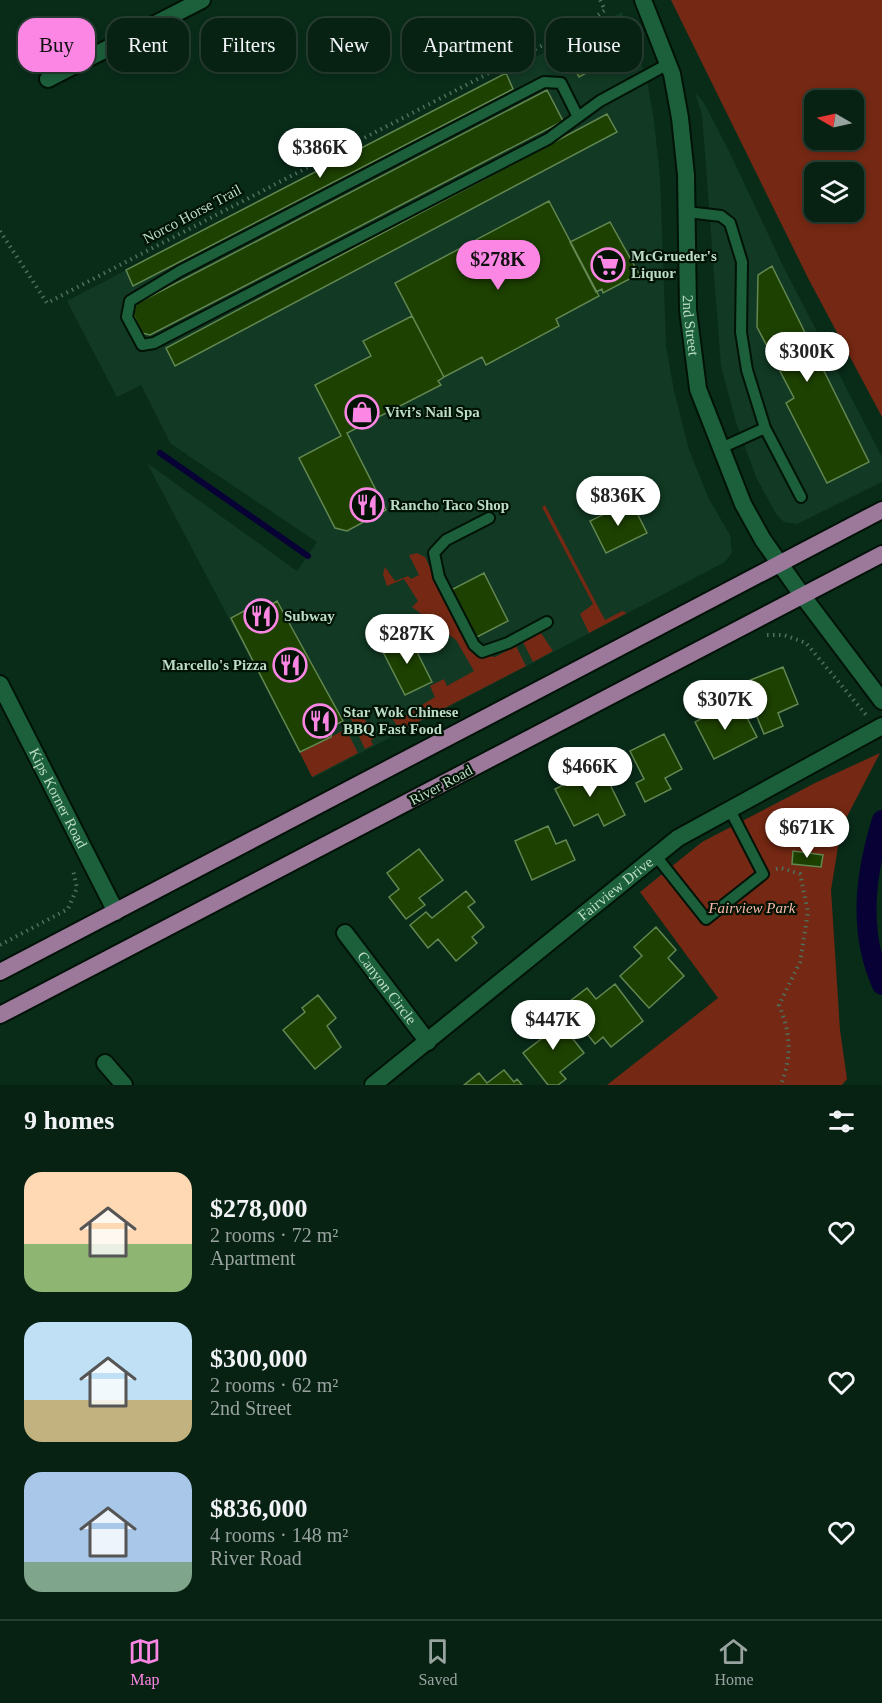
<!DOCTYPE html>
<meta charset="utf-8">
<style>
body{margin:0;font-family:"Times New Roman",serif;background:#10291c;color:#f1f3f6;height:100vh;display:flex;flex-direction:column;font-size:22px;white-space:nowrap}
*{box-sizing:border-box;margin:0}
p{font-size:20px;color:#98a3a0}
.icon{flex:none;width:33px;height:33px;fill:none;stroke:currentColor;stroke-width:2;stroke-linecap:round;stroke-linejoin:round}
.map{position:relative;height:1085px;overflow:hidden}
.sheet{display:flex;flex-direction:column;background:#072113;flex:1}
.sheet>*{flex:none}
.top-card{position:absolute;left:18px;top:18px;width:846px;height:54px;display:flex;gap:12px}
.needle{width:39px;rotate:279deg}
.tools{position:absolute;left:804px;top:90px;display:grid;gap:12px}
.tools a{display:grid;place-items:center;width:60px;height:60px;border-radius:12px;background:#072113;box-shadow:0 3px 9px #0003,0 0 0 2px #283e33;font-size:30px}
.price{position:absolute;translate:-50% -51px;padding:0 14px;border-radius:21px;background:#fff;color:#222;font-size:20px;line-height:39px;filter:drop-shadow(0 2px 3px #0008)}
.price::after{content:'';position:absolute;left:50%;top:36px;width:18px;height:14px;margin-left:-9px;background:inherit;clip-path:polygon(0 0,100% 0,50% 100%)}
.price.active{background:#fc86e4;color:#111}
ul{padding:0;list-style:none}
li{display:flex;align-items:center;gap:18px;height:150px;padding:0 24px}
li span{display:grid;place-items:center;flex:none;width:168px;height:120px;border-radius:18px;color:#555}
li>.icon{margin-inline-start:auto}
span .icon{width:72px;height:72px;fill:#fffc;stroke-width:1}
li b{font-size:26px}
h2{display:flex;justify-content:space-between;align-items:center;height:72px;padding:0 24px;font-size:26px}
.pill{padding:0 21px;border-radius:18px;background:#072113;box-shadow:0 3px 9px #0003,0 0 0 2px #283e33;font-size:21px;line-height:54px}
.pill.active{background:#fc86e4;color:#111}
.menu{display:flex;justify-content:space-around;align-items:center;height:84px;border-top:2px solid #283e33;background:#072113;font-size:16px;color:#98a3a0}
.menu a{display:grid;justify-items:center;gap:3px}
.menu .active{color:#fc86e4}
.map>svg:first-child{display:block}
.built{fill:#113923}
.green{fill:#752813;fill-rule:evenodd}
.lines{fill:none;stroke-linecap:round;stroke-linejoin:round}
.stream{stroke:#080136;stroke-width:6}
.canal{stroke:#080136;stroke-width:20}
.building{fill:#1d4101;stroke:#638750;stroke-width:1.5}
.service-casing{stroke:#011207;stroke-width:14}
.minor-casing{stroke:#011207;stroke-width:20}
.tertiary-casing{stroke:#011207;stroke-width:20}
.primary-casing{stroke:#011207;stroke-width:20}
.path{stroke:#4e705c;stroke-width:4;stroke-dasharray:1.5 4.5;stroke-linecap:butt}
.service{stroke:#1c5f3b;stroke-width:10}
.minor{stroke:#1c5f3b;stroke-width:16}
.tertiary{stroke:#1c5f3b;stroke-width:16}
.primary{stroke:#9c799b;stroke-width:16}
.labels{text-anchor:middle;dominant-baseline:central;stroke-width:4.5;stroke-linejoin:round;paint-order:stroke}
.street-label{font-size:15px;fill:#bcdcc6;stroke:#001305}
.poi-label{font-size:15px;font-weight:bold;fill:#bcdcc6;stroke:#001305;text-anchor:start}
.park-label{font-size:15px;font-style:italic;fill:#f7b9a8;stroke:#001305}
</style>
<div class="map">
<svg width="882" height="1085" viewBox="0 0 882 1085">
<rect width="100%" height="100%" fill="#092c19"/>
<!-- built -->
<path class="built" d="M622,12L647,80L654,121L660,177L666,346L674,391L689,450L709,499L730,535L732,552L725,562L313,778L147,463L297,571L317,542L171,444L141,385L117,397L67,301Z
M695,93L703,101L728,149L785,270L882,457V482L797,524L784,522L776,514L756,477L736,422L721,366L702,114Z"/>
<!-- green -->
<path class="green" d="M671,0H882V417L808,278ZM814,100H854V140H814ZM814,172H854V212H814Z
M545,505L605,620L622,611L627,613L589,633L580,614L593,604L542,507Z
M417,553L425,557L444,597L481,655L495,657L516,646L526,666L404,729L401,725L397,726L389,713L391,710L399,708L404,716L435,697L430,686L444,679L447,686L474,671L456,640L412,607L418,601L404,579L387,586L383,574L385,567L395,581L408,576L411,579L419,575L409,555Z
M541,633L553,651L533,662L523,642Z
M360,712L376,737L371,740L373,745L365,749L350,717Z
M346,729L358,753L312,777L300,753Z
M880,753L841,828L831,890L840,1030L847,1079L842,1085H607L718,998L640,892L702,842L815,783Z"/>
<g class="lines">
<!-- stream -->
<path class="stream" d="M160,453L308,556"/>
<!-- canal -->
<path class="canal" d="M882,820C865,875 858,931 882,985"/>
</g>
<!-- building -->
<path class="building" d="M600,32L614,58L579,77L565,50Z
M506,73L513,89L133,286L126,270Z
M547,90L563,121L150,335L142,333L133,314L136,304Z
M607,114L617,132L175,366L166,348Z
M549,201L599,296L556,319L559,326L486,365L482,357L444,377L395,283Z
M610,222L639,274L603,293L602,289L596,292L570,242Z
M772,266L869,462L827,483L786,403L794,398L757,327L758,275Z
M412,316L444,377L438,381L441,385L347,433L386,510L347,531L335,528L299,458L341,436L315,385L371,356L363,341Z
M631,501L647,533L606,553L590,521Z
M484,573L508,621L475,638L451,590Z
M277,601L343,721L333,726L331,737L300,752L231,618L257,604L269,606Z
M408,634L432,682L405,695L381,648Z
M783,667L798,704L778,713L783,726L764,734L743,683Z
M729,704L737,718L745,714L757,737L714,759L695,722Z
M664,734L682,769L665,778L671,789L645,802L636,783L644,779L630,751Z
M601,766L625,815L604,826L598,814L574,826L555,789Z
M548,826L556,844L566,840L575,860L532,880L515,841Z
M419,849L443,880L419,898L425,905L406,919L389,897L399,889L387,873Z
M793,851L823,855L821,867L792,864Z
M466,891L475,902L468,907L484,927L472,937L477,943L456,961L438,939L428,948L410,925L426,912L432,918Z
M656,927L676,950L668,958L684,976L649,1008L620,976L642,956L634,947Z
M615,984L643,1021L611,1047L603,1037L595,1044L565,1005L587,988L596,999Z
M318,995L336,1018L327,1026L341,1047L315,1069L283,1030L305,1012L302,1008Z
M554,1015L584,1053L560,1072L566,1079L558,1085H548L523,1053L541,1039L534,1030Z
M504,1070L514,1082L517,1079L522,1085H464L479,1073L487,1083Z"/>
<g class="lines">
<!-- service casing -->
<g class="service-casing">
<path id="service" d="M578,117L561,83L544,82L180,271L130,301L127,317L142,345L154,343L548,139L600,101L668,64
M687,212L721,216L730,223L742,262L741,332L747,370L765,428L801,497
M721,448L765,428
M489,518L446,540L434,553L439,577L474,645L482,652L508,643L547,622
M656,856L706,919L763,874L730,810"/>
</g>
<!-- minor casing -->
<g class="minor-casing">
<g id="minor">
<path d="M48,79L202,0"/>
<path d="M802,595L882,701"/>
<path id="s1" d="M0,684L116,912"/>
<path id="s2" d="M345,933L428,1042"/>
<path d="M105,1063L124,1085"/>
<path id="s3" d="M373,1085L678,838L882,726"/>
</g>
</g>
<!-- tertiary casing -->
<g class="tertiary-casing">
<g id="tertiary">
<path id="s4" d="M643,0L672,74L680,118L686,175L688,310L698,389L743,504L763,540L802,595"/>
</g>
</g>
<!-- primary casing -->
<g class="primary-casing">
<path id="primary" d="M0,972L882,510
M0,1015L882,554"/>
</g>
<!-- path -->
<path class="path" d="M0,231L47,303L591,20L605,10L600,0
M767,635H784L806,643L867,716
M776,869L781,868L800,874L808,912L800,962L779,1005C791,1035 792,1055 781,1085
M0,945L68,909L77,888L73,870"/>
<!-- service -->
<use href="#service" class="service"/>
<!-- minor -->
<use href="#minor" class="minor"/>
<!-- tertiary -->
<use href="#tertiary" class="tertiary"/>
<!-- primary -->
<use href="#primary" class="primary"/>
</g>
<!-- icons -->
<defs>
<g id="supermarket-ring" transform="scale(1.725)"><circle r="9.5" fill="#001305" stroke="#fc86e4" stroke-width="1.5"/><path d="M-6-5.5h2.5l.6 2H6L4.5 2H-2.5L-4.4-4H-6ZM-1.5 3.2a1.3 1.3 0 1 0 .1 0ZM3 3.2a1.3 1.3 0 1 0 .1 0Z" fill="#fc86e4"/></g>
<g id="shop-ring" transform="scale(1.725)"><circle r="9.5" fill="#001305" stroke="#fc86e4" stroke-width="1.5"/><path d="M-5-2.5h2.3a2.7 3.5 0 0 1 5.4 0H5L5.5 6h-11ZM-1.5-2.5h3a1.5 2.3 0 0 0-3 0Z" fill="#fc86e4"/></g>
<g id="restaurant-ring" transform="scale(1.725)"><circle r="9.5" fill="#001305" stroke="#fc86e4" stroke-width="1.5"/><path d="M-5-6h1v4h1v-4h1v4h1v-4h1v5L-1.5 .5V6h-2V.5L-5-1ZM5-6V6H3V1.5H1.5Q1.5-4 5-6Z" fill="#fc86e4"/></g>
</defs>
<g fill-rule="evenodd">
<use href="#supermarket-ring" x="608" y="265"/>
<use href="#shop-ring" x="362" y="412"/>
<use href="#restaurant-ring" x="367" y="505"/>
<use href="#restaurant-ring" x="261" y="616"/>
<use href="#restaurant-ring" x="290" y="665"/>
<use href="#restaurant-ring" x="320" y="721"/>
</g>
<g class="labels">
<!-- street labels -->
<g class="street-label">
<text transform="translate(192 214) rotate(-28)">Norco Horse Trail</text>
<text stroke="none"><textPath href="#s4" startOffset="332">2nd Street</textPath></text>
<text transform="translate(441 785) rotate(-28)">River Road</text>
<text stroke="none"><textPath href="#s1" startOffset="128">Kips Korner Road</textPath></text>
<text stroke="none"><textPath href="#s3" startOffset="312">Fairview Drive</textPath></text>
<text stroke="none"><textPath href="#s2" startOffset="69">Canyon Circle</textPath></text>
</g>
<!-- poi labels -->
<g class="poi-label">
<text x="631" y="256">McGrueder's<tspan x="631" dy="17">Liquor</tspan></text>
<text x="385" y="412">Vivi’s Nail Spa</text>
<text x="390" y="505">Rancho Taco Shop</text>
<text x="284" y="616">Subway</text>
<text x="267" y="665" text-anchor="end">Marcello's Pizza</text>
<text x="343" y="712">Star Wok Chinese<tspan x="343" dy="17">BBQ Fast Food</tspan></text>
</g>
<!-- park labels -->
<g class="park-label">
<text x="752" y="908">Fairview Park</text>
</g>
</g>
</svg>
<div class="tools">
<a><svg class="needle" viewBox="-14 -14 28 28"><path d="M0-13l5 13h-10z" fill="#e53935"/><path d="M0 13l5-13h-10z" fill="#98a3a0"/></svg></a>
<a><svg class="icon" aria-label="layers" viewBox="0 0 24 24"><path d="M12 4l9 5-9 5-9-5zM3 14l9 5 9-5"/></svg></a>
</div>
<b class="price" style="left:320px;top:179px">$386K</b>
<b class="price active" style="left:498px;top:291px">$278K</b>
<b class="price" style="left:807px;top:383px">$300K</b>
<b class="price" style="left:618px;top:527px">$836K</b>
<b class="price" style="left:407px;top:665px">$287K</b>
<b class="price" style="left:725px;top:731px">$307K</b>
<b class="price" style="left:590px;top:798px">$466K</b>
<b class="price" style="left:807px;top:859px">$671K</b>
<b class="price" style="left:553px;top:1051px">$447K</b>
<div class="top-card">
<a class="pill active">Buy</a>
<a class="pill">Rent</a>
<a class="pill">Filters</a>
<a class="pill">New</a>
<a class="pill">Apartment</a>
<a class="pill">House</a>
</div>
</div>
<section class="sheet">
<h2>9 homes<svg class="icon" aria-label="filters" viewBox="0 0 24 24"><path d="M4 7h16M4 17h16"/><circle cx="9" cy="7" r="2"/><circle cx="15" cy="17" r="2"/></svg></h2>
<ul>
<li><span style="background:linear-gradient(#ffd9b3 60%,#8fb573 0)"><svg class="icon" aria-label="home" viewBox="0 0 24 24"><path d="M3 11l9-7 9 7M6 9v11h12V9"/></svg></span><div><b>$278,000</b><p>2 rooms · 72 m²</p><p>Apartment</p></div><svg class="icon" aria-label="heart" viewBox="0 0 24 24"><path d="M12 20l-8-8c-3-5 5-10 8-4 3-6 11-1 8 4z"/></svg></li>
<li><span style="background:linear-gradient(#bfe0f5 65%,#c2b280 0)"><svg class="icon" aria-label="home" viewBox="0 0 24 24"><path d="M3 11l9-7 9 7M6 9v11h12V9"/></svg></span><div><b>$300,000</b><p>2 rooms · 62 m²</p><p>2nd Street</p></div><svg class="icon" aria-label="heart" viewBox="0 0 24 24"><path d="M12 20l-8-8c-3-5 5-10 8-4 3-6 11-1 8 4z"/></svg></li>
<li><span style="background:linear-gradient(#a9c7e8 75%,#7fa58c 0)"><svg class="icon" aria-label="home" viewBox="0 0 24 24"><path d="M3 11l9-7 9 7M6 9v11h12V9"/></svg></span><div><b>$836,000</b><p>4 rooms · 148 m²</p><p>River Road</p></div><svg class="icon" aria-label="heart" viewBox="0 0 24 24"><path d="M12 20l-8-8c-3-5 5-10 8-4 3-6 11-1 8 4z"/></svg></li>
</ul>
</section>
<nav class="menu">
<a class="active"><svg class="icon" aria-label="map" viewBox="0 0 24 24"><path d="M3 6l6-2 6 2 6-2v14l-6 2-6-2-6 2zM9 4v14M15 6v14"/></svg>Map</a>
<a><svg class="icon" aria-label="saved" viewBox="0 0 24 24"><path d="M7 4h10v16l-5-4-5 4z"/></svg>Saved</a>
<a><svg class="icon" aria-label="home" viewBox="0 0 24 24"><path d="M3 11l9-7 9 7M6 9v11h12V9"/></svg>Home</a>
</nav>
